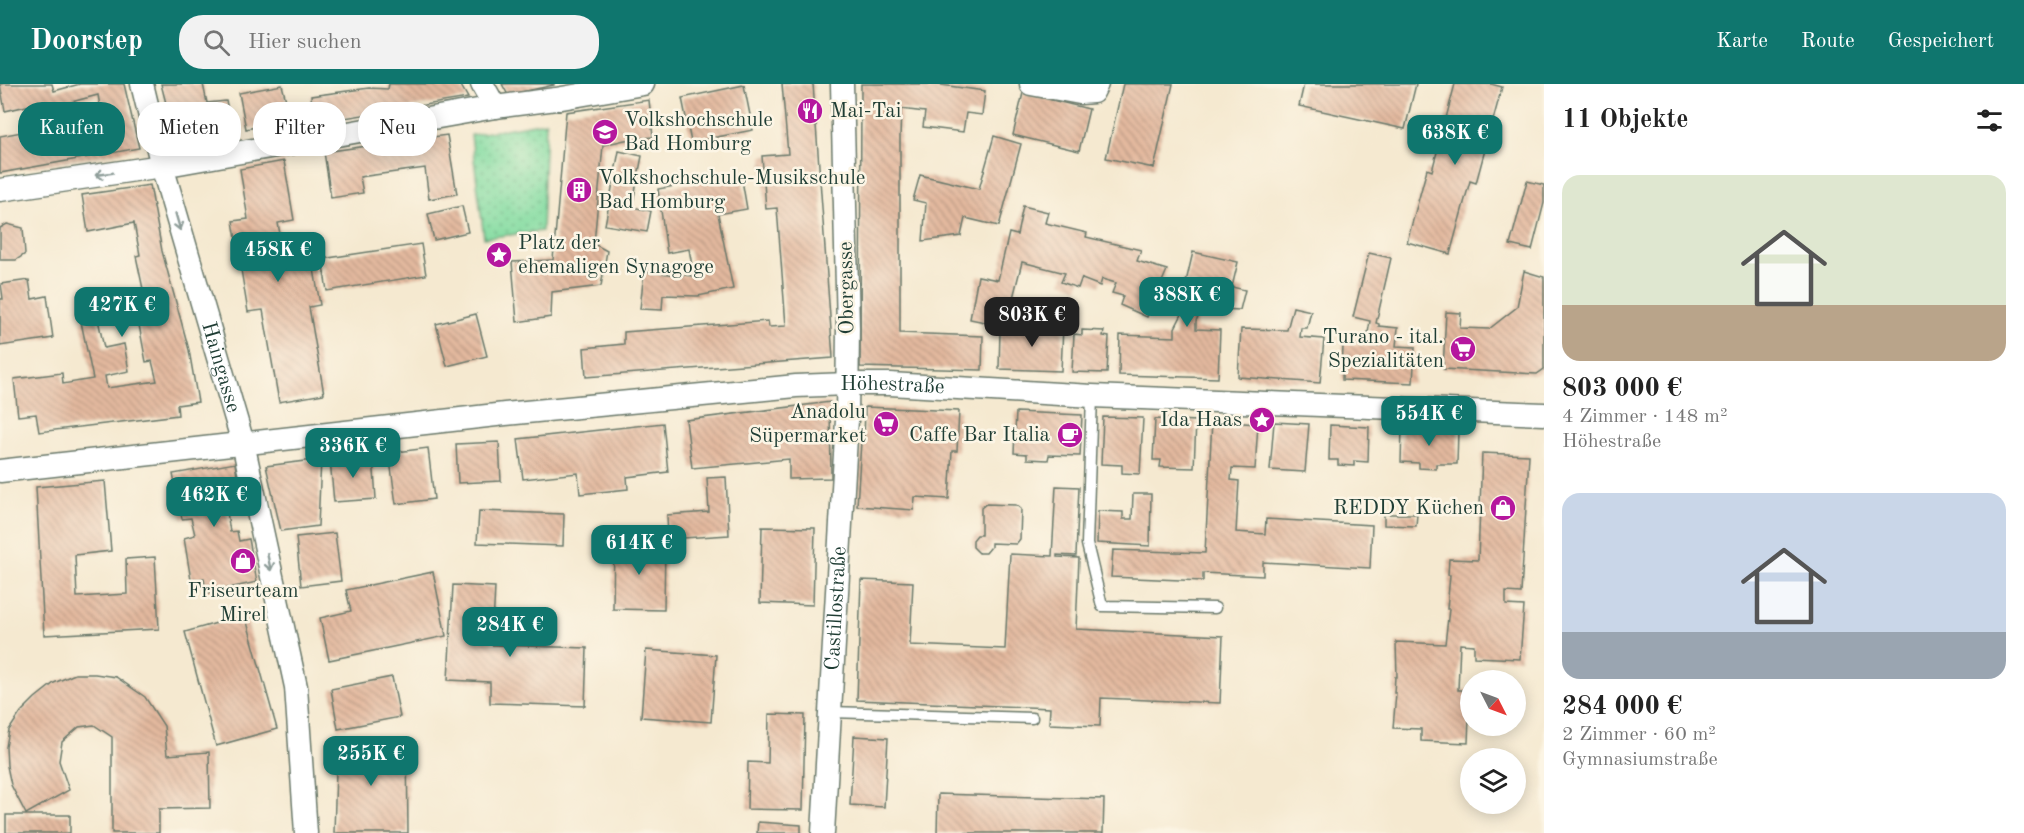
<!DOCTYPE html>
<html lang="de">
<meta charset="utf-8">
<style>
body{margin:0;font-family:"Old Standard TT",serif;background:#f2f2f2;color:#222;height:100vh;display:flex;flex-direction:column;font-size:22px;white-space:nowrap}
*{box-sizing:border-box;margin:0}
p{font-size:20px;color:#767676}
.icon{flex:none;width:33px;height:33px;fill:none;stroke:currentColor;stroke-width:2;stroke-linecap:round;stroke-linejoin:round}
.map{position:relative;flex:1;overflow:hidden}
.panel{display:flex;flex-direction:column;background:#fff;width:480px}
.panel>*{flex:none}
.top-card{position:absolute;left:18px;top:18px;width:570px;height:54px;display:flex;gap:12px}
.needle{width:39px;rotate:132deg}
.controls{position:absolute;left:1460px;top:586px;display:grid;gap:12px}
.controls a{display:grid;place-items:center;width:66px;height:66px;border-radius:50%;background:#fff;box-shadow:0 3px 15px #0003;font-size:30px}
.price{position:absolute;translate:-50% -51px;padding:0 14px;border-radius:12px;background:#0f766e;color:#fff;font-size:20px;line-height:39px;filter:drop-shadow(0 2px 3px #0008)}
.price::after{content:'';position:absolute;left:50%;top:36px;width:18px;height:14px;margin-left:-9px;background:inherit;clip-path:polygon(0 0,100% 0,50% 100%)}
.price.on{background:#222;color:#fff}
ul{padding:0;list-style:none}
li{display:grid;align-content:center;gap:12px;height:318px;padding:0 18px}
li span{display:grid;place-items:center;height:186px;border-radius:18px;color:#555}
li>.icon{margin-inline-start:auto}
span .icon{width:108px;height:108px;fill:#fffc;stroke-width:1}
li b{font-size:26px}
h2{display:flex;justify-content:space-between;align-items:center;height:72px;padding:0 18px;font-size:26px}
.tag{padding:0 21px;border-radius:24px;background:#fff;box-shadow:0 3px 15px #0003;font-size:21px;line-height:54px}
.tag.on{background:#0f766e;color:#fff}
header{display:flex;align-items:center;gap:36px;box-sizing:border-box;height:84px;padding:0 30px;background:#0f766e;color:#fff}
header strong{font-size:28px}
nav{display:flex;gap:33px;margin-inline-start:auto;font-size:21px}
.search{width:420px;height:54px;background:#f2f2f2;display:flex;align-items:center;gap:15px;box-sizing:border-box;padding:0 21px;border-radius:24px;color:#767676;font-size:22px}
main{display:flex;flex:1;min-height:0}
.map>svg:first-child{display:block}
.park{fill:url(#park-dots);stroke:#518c6a;stroke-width:1.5}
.building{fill:url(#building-back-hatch)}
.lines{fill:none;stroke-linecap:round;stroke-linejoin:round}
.lane-casing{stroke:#6a796b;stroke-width:13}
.street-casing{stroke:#6a796b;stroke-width:25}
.lane{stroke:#fff;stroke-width:10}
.street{stroke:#fff;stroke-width:22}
.oneway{stroke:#8f9e9a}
.labels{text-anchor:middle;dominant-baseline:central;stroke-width:5;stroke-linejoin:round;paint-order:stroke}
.poi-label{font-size:21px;fill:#1f3d34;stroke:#fcf5e5;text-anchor:end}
.street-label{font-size:21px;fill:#1f3d34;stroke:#fcf5e5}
</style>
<header>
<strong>Doorstep</strong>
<div class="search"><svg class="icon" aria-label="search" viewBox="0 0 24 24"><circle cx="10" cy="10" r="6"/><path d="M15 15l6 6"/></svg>Hier suchen</div>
<nav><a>Karte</a><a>Route</a><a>Gespeichert</a></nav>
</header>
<main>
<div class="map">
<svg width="1544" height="749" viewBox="0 0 1544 749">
<defs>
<pattern id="park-dots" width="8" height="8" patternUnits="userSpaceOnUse" patternTransform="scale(1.5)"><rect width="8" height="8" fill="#83dca1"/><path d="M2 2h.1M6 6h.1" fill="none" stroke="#6bb484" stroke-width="1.8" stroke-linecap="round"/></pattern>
<pattern id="building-back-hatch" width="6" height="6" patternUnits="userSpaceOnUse" patternTransform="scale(1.5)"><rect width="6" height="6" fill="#e4b99f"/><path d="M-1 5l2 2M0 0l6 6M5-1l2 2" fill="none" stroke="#b89882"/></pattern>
</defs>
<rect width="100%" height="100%" fill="#fcf5e5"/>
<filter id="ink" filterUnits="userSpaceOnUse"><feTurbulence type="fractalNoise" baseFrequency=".0167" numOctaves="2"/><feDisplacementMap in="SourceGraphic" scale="12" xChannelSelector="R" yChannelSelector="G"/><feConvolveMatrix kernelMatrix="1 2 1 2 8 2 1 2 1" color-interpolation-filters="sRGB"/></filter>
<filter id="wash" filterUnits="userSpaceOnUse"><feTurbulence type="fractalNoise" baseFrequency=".008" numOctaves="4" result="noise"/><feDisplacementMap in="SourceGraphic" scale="24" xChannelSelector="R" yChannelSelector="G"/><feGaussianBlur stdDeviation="1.35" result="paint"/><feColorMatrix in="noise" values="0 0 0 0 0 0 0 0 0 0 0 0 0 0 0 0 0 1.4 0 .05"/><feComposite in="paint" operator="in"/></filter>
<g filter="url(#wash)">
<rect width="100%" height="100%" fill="#f5e9d0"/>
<!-- park -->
<path class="park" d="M546,38L542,147L484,154L471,51Z"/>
<g id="blocks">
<!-- building -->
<path class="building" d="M0,0H52L54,7L80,0H124L139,64L0,89V52L102,33L98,11L33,28L31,21L5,27Z
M161,0H203L207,19L226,17L235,50L177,62Z
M389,0H460L468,14L314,39L311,12L369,4L388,5Z
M502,0H554V1L508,11Z
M782,0H813L833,274L586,293L584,264L624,260V248L768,237L769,243L786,242L777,124L766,125L762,72L788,70Z
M861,0H934L985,7L982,31L966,29L963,48L923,43L925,28L901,25L900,53V249L983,252L982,286L860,283Z
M1123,0H1173L1154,84L1106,74Z
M1304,0H1416L1405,45L1299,22Z
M1455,0H1491L1502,3L1476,99L1470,97L1450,170L1407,158L1427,85L1432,87Z
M282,1L291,36L246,45L239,9Z
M744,1L753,46L691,58L682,14Z
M1023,9L1089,25L1079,67L1013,51Z
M649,16L653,53L625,56L603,61L594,160L607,167L601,202L552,208L551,233L517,238L512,178L553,176L566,28Z
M447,51L457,110L429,115L425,84L360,93L363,109L331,114L324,68Z
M994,52L1021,60L999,142L965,134L961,152L923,157L926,119L913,116L920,91L979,105Z
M619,67L642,72L632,123L651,127L647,148L605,141Z
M284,77L294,136L278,139L286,184L313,179L320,221L309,223L324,310L279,318L263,226L248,228L233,137L248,135L240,85Z
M741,90L747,125L718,130L733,205L698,212L663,211L662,226L640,225L644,188L694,192L689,165L667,169L658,105Z
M1527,97L1544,101V119L1532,166L1510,161Z
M150,101L162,167L189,266L198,318L177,321L178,331L39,348L36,330L18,332L14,295L62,289L63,300L93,295L81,238L98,235L104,264L124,260L129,287L105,292L107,304L157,297L152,277L146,278L135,220L146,219L136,172L140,171L134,139L88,148L82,111Z
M462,122L468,148L434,156L428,130Z
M1023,122L1048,128L1045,139L1087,149L1086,153L1141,166L1137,177L1167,186L1147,233L1120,221L1123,212L1112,209L1116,199L1102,195L1100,202L1082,195V193L1078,204L1061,198L1065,189L1022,178L1012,218L994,214L990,239L970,235L978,192L998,196L1009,149L1017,151Z
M7,140L23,144L25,170L16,176H0V144Z
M421,160L426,191L327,207L322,175Z
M1193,168L1238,178L1232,203L1245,206L1240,226L1202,224L1196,237V245L1220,246L1218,294L1119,291L1120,251L1175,253V244L1197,201L1186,198Z
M1369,169L1391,174L1376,239L1379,240V242L1398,244L1396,262L1415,263L1413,299L1342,296L1343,260L1378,262V256L1367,255L1370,237L1353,233Z
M1524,187L1544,193V285L1537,290L1443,285L1446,228L1461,229L1460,244L1489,245L1517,223Z
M29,196L32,215L47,212L53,254L0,262V215H3L1,200Z
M1293,223L1311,227L1307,244H1301L1300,253L1324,255L1320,299L1238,293L1241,245L1287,246Z
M476,230L487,272L447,282L436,240Z
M1014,241L1063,243L1061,287L999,285L1000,247H1014Z
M1082,246L1104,247L1103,252L1109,253L1107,289L1072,288L1074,250L1082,251Z
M830,318L831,394L789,395V375L692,384L686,336Z
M865,323L959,327L957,367H952L949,415L915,413L914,426L857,422L861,357H864Z
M1016,328L1082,331L1080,372L1049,371L1048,376L1027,375V370L1014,369Z
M1103,333L1143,334L1140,390L1122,389V381L1101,380Z
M1155,335L1196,337L1194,384L1160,383L1161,376H1153Z
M1212,337L1258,340L1255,385L1232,384L1231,396L1239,397L1236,448L1265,450L1266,435L1372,441L1370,484L1263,478V492L1203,489V497L1111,493L1113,466L1205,469Z
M1274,338L1309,340L1305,388L1270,386Z
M663,339L668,388L627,393L628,405L580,410L578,389L523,395L518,355Z
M1330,341L1369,343L1368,378L1354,377V382L1338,381V376H1329Z
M1402,344L1458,347L1457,380H1436V385L1419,384V379L1401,378Z
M499,358L501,397L458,399L456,360Z
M428,364L434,415L396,420L389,369Z
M1482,369L1529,371L1521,509L1506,508V521L1524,522L1520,575L1474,573V561L1460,560L1458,606H1470L1468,659L1421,657V645L1393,644L1396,609H1394L1395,593H1397L1396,558L1445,560L1449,525H1447L1450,491H1448L1449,475L1478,476Z
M373,372L376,415L334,418L330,376Z
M321,375L318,442L281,447L266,382Z
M235,379L242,426L227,428L230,448L237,447L239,457L249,455L257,498L206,509L204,494L191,496L184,454L195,451L191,434L182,435L173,390Z
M726,393L729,451L668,455L667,431L709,428L707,394Z
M105,397L111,467L75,471L77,513L127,510L126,475L155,473L159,545L44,551L36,403Z
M1056,402L1079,403L1076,472L1057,471V473L1079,474L1076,545L1223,552L1220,619L1101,614L1100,642L1049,640L1050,624L857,616L861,496L913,498L910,561L1005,565L1010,470L1052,472Z
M1133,410H1151L1150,462L1097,459L1098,427L1123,428V435H1132Z
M986,420L1016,421L1021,425L1020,455L1016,460L991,459V463L986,469H979L973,463V456L977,451H981V424Z
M479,427L564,430L563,462L477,459Z
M1384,430H1417L1416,442L1384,441Z
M762,443L815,444L813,521L760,519Z
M335,449L341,497L301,502L296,453Z
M614,459H665L664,526L613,525Z
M433,488L446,552L329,576L320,534L351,527L346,506Z
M453,501L495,503L492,561L587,564L585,622L490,619V598L448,596Z
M245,531L277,645L216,662L185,548Z
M646,566L716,571L711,638L641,633Z
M75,590H95L116,593L145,613L164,642L167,671L209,668L210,724L159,725V749H112V653L94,641L79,643L62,658L59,677L69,706L26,730L11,701L7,682L6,663L9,646L21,628L35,614L54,599Z
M392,593L400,633L338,645L331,605Z
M769,630L805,631L803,726L747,725L748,678L768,679Z
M854,652L888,654L884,723L850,721Z
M337,656H407L408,749H334Z
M938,710L1104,715L1103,749H937Z
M6,731H70V749H6Z
M758,738L801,741V749H757Z"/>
</g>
</g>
<g filter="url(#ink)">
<use href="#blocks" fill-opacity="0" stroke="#6a796b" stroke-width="1.5"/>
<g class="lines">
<!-- lane casing -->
<g class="lane-casing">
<path id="lane" d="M1092,312L1087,460L1102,522L1215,524
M830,628L1032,634"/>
</g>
<!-- street casing -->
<g class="street-casing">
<g id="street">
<path id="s1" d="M142,0L162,82L243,359L296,603L306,749"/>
<path d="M482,0L495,23"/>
<path d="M1031,0L1080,9L1093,8L1097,0"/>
<path d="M0,106L162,82L495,23L556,15L643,0"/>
<path id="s2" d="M0,387L505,330L796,302L848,300H890L1092,312L1544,330"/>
<path id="s3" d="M823,749L847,336L848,244L842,0"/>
</g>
</g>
<!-- lane -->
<use href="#lane" class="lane"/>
<!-- street -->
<use href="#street" class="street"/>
</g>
<!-- one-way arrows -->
<defs><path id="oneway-shaft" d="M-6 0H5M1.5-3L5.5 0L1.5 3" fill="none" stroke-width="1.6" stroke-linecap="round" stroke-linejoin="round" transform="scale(1.5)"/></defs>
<g class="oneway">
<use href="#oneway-shaft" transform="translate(104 90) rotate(172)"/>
<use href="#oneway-shaft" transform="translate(178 138) rotate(74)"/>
<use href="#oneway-shaft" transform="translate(269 478) rotate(78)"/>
</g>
</g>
<!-- icons -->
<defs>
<g id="restaurant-disc" transform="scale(1.35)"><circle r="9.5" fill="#b5179e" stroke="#fcf5e5"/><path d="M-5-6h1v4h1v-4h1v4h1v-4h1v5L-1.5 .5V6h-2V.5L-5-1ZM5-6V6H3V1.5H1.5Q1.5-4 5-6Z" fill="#fff"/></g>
<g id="university-disc" transform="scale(1.35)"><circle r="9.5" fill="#b5179e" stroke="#fcf5e5"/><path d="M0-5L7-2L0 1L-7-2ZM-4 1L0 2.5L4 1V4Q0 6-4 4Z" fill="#fff"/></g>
<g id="building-disc" transform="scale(1.35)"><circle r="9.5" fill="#b5179e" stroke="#fcf5e5"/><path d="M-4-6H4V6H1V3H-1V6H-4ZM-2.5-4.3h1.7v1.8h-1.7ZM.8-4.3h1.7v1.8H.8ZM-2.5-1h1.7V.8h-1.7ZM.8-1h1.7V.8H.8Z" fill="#fff"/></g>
<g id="sight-disc" transform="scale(1.35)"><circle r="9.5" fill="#b5179e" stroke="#fcf5e5"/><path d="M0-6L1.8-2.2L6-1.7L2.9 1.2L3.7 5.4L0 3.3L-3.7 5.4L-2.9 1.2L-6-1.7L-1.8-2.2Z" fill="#fff"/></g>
<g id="supermarket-disc" transform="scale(1.35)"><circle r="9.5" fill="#b5179e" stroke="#fcf5e5"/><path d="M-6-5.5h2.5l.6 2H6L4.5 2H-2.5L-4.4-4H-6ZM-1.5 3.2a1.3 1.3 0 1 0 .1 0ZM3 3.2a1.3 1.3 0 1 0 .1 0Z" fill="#fff"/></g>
<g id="cafe-disc" transform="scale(1.35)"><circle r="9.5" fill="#b5179e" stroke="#fcf5e5"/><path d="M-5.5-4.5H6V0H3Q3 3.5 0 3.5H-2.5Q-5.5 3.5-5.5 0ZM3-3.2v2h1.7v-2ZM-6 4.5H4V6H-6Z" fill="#fff"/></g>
<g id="shop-disc" transform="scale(1.35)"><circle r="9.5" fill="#b5179e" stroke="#fcf5e5"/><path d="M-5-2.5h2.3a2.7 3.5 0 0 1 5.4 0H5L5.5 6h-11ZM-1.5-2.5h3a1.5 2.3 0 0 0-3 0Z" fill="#fff"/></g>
</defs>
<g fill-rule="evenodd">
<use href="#restaurant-disc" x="810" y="27"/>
<use href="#university-disc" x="605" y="48"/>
<use href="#building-disc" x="579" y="106"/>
<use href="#sight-disc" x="499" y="171"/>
<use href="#supermarket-disc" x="1463" y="265"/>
<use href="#sight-disc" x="1262" y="336"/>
<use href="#supermarket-disc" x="886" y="340"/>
<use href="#cafe-disc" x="1070" y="351"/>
<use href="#shop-disc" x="1503" y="424"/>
<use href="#shop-disc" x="243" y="477"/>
</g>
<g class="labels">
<!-- poi labels -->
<g class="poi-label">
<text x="830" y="27" text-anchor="start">Mai-Tai</text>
<text x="624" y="36" text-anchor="start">Volkshochschule<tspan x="624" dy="24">Bad Homburg</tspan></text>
<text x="598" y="94" text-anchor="start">Volkshochschule-Musikschule<tspan x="598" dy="24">Bad Homburg</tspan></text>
<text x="518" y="159" text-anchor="start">Platz der<tspan x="518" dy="24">ehemaligen Synagoge</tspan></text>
<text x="1444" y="253">Turano - ital.<tspan x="1444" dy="24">Spezialitäten</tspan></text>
<text x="866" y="328">Anadolu<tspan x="866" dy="24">Süpermarket</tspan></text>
<text x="1242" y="336">Ida Haas</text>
<text x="1050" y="351">Caffe Bar Italia</text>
<text x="1484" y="424">REDDY Küchen</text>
<text x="243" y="507" text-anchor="middle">Friseurteam<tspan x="243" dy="24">Mirel</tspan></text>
</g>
<!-- street labels -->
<g class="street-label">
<text transform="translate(847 204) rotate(-91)">Obergasse</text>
<text stroke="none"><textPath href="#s1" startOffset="294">Haingasse</textPath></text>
<text stroke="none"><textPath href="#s2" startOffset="897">Höhestraße</textPath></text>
<text stroke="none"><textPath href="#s3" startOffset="225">Castillostraße</textPath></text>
</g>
</g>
</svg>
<div class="controls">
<a><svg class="needle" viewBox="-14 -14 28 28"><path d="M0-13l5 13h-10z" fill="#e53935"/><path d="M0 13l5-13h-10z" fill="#767676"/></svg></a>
<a><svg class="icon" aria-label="layers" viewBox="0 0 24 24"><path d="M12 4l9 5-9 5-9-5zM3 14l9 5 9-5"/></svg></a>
</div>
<b class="price" style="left:1455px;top:82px">638K €</b>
<b class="price" style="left:278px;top:199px">458K €</b>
<b class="price" style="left:1187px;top:244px">388K €</b>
<b class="price" style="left:122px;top:254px">427K €</b>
<b class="price on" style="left:1032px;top:264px">803K €</b>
<b class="price" style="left:1429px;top:363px">554K €</b>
<b class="price" style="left:353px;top:395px">336K €</b>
<b class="price" style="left:214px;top:444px">462K €</b>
<b class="price" style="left:639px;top:492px">614K €</b>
<b class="price" style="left:510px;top:574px">284K €</b>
<b class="price" style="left:371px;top:703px">255K €</b>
<div class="top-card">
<a class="tag on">Kaufen</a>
<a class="tag">Mieten</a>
<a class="tag">Filter</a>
<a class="tag">Neu</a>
</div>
</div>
<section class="panel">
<h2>11 Objekte<svg class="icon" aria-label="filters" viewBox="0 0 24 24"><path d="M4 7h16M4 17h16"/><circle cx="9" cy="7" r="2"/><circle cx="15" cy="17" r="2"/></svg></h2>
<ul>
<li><span style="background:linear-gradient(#dfe7d0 70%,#b9a48a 0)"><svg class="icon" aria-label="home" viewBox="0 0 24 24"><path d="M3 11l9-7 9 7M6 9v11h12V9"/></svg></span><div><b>803 000 €</b><p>4 Zimmer · 148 m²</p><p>Höhestraße</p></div></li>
<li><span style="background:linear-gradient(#c9d6e8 75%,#9aa5b1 0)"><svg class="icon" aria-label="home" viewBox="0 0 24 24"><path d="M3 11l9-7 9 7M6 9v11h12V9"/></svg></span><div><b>284 000 €</b><p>2 Zimmer · 60 m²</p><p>Gymnasiumstraße</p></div></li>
</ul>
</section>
</main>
